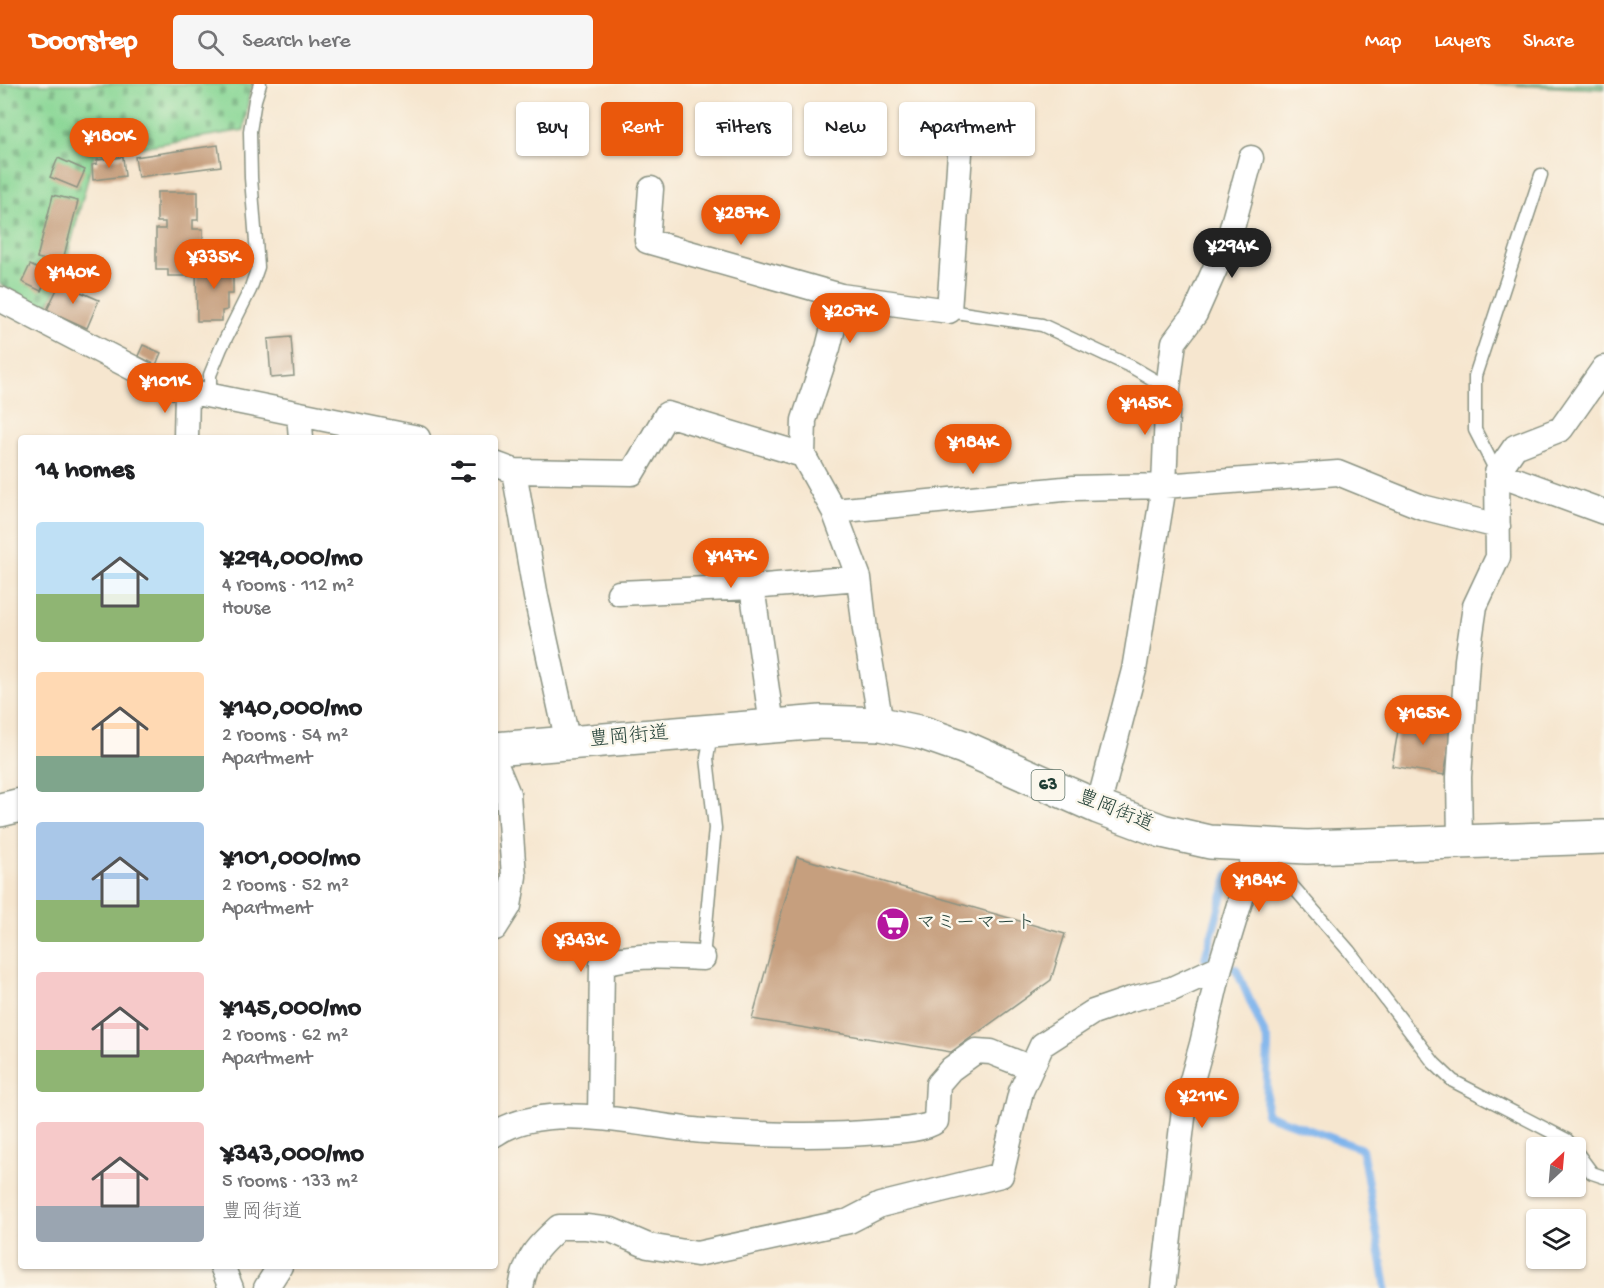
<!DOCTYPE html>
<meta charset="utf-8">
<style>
body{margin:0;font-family:"Gochi Hand","Klee One",sans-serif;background:#f6f6f6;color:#202124;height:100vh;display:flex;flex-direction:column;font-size:22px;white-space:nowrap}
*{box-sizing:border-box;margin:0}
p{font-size:20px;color:#757577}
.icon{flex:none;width:33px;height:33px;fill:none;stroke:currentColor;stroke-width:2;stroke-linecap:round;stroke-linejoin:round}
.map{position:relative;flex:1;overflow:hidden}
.panel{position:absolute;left:18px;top:351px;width:480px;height:834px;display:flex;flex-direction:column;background:#fff;border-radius:6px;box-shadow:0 2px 4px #0004}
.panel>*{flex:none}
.guide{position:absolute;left:516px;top:18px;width:570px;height:54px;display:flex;gap:12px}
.needle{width:39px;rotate:26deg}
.controls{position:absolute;left:1526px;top:1053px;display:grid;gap:12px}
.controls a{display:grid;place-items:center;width:60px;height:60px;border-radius:6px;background:#fff;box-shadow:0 2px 4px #0004;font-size:30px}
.price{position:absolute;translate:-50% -51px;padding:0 14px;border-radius:21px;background:#ea580c;color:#fff;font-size:20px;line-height:39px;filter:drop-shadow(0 2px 3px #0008)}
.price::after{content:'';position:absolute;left:50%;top:36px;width:18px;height:14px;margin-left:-9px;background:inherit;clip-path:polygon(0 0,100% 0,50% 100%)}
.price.selected{background:#222;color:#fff}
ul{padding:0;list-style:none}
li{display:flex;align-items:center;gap:18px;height:150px;padding:0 18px}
li span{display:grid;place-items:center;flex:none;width:168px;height:120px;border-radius:6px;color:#555}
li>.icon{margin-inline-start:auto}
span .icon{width:72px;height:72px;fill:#fffc;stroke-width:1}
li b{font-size:26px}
h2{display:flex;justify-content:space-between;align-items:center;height:72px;padding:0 18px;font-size:26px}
.tag{padding:0 21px;border-radius:6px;background:#fff;box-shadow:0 2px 4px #0004;font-size:21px;line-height:54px}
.tag.selected{background:#ea580c;color:#fff}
header{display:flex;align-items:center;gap:36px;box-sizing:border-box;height:84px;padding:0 30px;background:#ea580c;color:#fff}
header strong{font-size:28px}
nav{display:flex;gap:33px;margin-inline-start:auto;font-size:21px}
.search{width:420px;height:54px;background:#f6f6f6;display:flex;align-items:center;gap:15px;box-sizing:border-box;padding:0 21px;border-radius:6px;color:#757577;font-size:22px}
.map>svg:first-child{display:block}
.forest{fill:url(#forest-firs);stroke:#467a58;stroke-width:1.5}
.cemetery{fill:url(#cemetery-stones);stroke:#528964;stroke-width:1.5}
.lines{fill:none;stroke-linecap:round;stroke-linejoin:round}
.stream{stroke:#7db3ec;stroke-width:8}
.building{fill:#c69f7e}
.service-casing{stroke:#8a9282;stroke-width:15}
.minor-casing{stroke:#8a9282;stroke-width:27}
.primary-casing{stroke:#8a9282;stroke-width:36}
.service{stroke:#fff;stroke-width:12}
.minor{stroke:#fff;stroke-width:24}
.primary{stroke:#fff;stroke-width:33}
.labels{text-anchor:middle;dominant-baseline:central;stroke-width:5;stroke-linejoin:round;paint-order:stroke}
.shield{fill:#fbf7ec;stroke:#61756b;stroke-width:1.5}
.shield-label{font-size:18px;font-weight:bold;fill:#1f3d34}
.street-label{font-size:20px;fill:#1f3d34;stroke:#fbf7ec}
.poi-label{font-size:20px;fill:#1f3d34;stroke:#fbf7ec;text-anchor:start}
</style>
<header>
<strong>Doorstep</strong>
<div class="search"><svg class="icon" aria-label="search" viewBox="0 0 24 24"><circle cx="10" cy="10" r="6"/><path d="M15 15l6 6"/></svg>Search here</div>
<nav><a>Map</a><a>Layers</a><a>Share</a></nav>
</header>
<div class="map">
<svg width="1604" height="1204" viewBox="0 0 1604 1204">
<defs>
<pattern id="forest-firs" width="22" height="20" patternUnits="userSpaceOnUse" patternTransform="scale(1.5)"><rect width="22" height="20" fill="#6cb67d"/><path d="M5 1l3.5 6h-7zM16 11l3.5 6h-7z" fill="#589567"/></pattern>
<pattern id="cemetery-stones" width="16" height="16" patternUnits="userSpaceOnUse" patternTransform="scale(1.5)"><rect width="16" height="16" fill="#86d593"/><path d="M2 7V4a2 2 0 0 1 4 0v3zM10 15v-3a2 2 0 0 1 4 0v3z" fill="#6dae79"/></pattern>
</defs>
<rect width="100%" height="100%" fill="#fbf7ec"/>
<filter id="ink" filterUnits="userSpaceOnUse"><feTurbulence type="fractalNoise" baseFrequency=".0167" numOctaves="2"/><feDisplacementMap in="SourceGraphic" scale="12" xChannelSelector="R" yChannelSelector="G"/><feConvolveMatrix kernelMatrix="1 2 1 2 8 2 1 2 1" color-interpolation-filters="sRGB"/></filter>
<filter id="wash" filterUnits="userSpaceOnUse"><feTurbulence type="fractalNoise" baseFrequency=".008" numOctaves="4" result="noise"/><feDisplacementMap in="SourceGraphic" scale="24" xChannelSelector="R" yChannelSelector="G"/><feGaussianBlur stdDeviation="1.35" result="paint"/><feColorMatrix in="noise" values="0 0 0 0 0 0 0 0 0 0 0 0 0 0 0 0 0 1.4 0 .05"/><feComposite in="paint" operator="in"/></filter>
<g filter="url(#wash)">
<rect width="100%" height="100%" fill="#f6e6cf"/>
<!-- forest -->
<path class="forest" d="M1478,0H1604V5Z"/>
<!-- cemetery -->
<path class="cemetery" d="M0,0H253L249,11L244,46L94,71L61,197L45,226L0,200Z"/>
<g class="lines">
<!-- stream -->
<path class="stream" d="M1229,790L1205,874L1236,885L1268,958L1266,1030L1362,1065L1386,1204"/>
</g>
<g id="blocks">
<!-- building -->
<path class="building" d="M218,61L221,82L138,93L135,73Z
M123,73L125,92L93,96L92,81L97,80V76Z
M58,74L85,86L77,104L50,93Z
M157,108H198V136H193V145H203V183H194V192H168V186H156V145H165V138H157Z
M53,111L78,117L62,180L37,174Z
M205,177H233V210H227V226L222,227V237H197L196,185H205Z
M30,181L49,190L41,207L22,198Z
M60,199L99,216L87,244L47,226Z
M291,253L294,292L271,294L268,255Z
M143,261L161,269L156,281L138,272Z
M1436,632L1454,636L1444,691L1392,682L1400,635L1434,641Z
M797,773L1065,850L1051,896L951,968L752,935Z"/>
</g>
</g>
<g filter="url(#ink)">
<use href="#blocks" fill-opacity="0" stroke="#8a9282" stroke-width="1.5"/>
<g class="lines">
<!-- service casing -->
<g class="service-casing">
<path id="service" d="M949,227L1042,241L1132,283L1168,304
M210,312V291L221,264L250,206L258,183L251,94L250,47L255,16L260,0
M1497,389L1475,346V292L1541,91
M1260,765L1349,867L1434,979L1453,997L1567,1056L1573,1064
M703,874L715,744L707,674L711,649
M1575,1066L1592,1089L1604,1093"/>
</g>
<!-- minor casing -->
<g class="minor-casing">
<path id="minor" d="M651,105L647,157L841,212
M0,215L152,294L187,307L418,354
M299,330L301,354
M186,354L187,307
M803,371L804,336L828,264L841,212L949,227L962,40
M495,380L514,387L632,389L667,330L803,371L834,427L1074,404L1164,402L1338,389L1422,423L1498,442
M514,387L536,513L568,659
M1497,389L1604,428
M834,427L859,494L865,546L881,640
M619,509L752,503
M772,641L752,503L859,494
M495,679L508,710L514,792L509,822L495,844
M1098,723L1134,586L1164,402L1168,304L1174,258L1195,230L1230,151L1251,74
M1460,757L1459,693L1467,576L1475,522L1498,473L1497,389L1515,363L1561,345L1604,284
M600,1034L602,880C634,869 670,873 703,874
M495,1050C548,1014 644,1043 705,1047C765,1051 819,1053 879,1048C894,1047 925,1046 936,1037L938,1000L951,985L976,967L991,968L1031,984
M222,1182L231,1204
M266,1204L280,1182
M521,1204C526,1174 537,1163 559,1143H586L611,1146L648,1162L697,1170L849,1137L880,1121L1001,1091L1021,1007L1042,961L1093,928L1131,915L1172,905L1220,883
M1163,1204L1184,1025L1202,960L1220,883L1257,762"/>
</g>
<!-- primary casing -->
<g class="primary-casing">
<path id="primary" d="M495,665L821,638L881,640L923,649L963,663L1098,723L1162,747L1210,758L1307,763L1604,753
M0,726L21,721"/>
</g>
<!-- service -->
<use href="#service" class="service"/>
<!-- minor -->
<use href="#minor" class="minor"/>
<!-- primary -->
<use href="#primary" class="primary"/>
</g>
</g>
<!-- icons -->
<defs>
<g id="supermarket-disc" transform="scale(1.725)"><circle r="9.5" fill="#b5179e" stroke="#fbf7ec"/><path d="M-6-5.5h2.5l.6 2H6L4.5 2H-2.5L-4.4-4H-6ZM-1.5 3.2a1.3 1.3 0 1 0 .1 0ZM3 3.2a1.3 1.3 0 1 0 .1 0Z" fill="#fff"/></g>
</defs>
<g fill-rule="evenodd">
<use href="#supermarket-disc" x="893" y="840"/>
</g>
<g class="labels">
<!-- shield labels -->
<rect class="shield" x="1031.5" y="686" width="33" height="30" rx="4.5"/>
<g class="shield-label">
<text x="1048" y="701">63</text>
</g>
<!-- street labels -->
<g class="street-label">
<text transform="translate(629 654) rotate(-5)">豊岡街道</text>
<text transform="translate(1115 728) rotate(22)">豊岡街道</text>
</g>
<!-- poi labels -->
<g class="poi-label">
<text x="916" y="840">マミーマート</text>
</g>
</g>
</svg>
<div class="controls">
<a><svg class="needle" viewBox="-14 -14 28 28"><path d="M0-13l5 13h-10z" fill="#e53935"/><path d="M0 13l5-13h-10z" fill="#757577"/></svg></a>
<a><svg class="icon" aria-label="layers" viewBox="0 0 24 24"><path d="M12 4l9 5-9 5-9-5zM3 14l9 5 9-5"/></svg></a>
</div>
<b class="price" style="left:109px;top:85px">¥180K</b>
<b class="price" style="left:741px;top:162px">¥287K</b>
<b class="price selected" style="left:1232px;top:195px">¥294K</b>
<b class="price" style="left:214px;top:206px">¥335K</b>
<b class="price" style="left:73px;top:221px">¥140K</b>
<b class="price" style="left:850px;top:260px">¥207K</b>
<b class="price" style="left:165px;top:330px">¥101K</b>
<b class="price" style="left:1145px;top:352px">¥145K</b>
<b class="price" style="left:973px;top:391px">¥184K</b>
<b class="price" style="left:731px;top:505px">¥147K</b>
<b class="price" style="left:1423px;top:662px">¥165K</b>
<b class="price" style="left:1259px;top:829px">¥184K</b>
<b class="price" style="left:581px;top:889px">¥343K</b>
<b class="price" style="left:1202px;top:1045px">¥211K</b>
<div class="guide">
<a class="tag">Buy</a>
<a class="tag selected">Rent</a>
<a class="tag">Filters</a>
<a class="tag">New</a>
<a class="tag">Apartment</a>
</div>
<section class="panel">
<h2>14 homes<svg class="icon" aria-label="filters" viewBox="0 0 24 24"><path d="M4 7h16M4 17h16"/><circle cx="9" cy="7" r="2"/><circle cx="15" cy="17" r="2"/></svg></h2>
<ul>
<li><span style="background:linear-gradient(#bfe0f5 60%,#8fb573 0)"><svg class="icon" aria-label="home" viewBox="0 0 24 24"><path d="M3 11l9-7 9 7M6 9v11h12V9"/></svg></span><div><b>¥294,000/mo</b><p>4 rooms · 112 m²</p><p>House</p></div></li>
<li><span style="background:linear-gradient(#ffd9b3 70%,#7fa58c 0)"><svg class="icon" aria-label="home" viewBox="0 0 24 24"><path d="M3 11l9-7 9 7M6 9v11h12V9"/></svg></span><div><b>¥140,000/mo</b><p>2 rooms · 54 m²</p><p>Apartment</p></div></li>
<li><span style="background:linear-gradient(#a9c7e8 65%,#8fb573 0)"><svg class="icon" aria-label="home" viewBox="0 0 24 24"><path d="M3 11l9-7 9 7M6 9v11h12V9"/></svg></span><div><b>¥101,000/mo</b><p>2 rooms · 52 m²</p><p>Apartment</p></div></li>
<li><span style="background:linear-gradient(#f6c9c9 65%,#8fb573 0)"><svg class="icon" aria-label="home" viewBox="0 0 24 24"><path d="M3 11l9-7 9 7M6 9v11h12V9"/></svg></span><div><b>¥145,000/mo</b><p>2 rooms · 62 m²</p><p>Apartment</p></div></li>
<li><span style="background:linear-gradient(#f6c9c9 70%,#9aa5b1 0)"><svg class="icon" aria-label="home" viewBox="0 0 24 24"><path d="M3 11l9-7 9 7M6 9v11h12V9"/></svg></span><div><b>¥343,000/mo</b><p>5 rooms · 133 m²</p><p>豊岡街道</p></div></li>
</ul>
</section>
</div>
